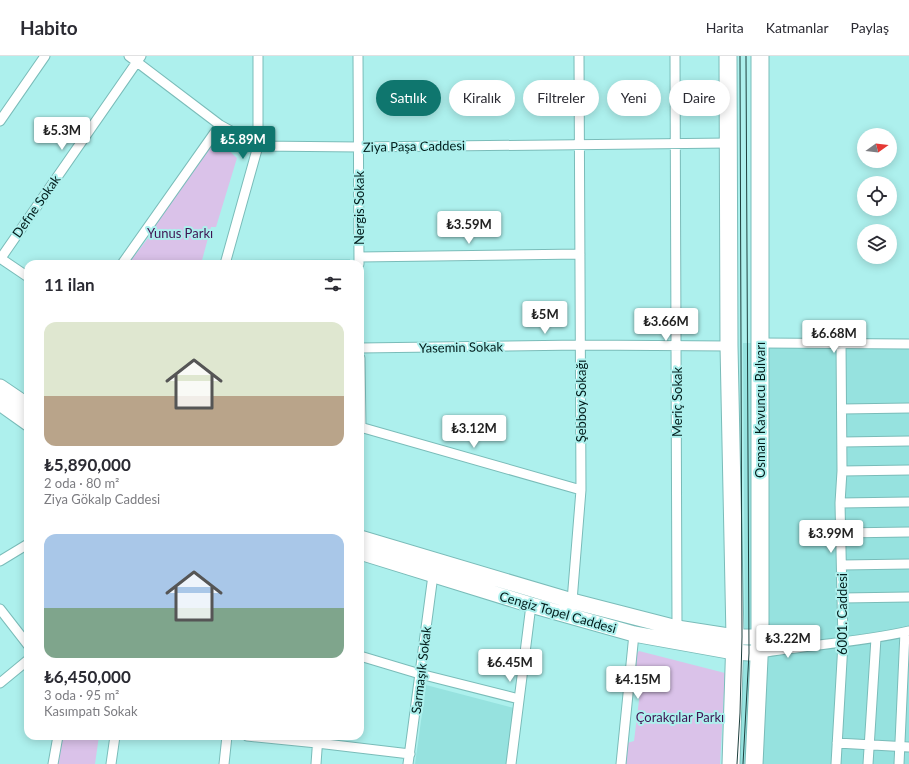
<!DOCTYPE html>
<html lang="tr">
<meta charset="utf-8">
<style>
body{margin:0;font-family:Lato,sans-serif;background:#f7f7f7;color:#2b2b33;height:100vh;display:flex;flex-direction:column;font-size:15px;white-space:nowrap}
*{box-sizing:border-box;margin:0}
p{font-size:13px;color:#7c7c81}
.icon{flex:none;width:22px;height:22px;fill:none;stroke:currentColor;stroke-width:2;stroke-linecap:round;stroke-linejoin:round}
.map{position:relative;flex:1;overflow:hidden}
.side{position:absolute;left:24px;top:204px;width:340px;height:480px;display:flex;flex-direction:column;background:#fff;border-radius:12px;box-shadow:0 2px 10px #0003}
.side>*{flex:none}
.banner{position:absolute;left:376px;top:24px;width:380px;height:36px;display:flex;gap:8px}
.needle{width:26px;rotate:75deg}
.tools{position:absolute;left:857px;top:72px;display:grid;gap:8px}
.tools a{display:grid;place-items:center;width:40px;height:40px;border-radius:50%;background:#fff;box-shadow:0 2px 10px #0003;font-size:20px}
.price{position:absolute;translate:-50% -34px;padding:0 9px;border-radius:4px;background:#fff;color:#222;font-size:13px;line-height:26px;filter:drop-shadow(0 1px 2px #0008)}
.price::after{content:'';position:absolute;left:50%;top:24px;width:12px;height:9px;margin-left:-6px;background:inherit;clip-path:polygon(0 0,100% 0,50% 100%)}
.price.selected{background:#0f766e;color:#fff}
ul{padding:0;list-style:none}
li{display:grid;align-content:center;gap:8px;height:212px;padding:0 20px}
li span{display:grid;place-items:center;height:124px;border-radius:12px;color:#555}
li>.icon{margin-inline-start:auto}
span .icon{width:72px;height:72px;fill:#fffc;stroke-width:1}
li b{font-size:17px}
h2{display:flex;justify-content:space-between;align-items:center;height:48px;padding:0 20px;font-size:17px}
.pill{padding:0 14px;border-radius:18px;background:#fff;box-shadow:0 2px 10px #0003;font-size:14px;line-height:36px}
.pill.selected{background:#0f766e;color:#fff}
header{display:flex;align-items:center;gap:24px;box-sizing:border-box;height:56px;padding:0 20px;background:#fff;border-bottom:1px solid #e1e1e2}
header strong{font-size:19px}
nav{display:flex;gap:22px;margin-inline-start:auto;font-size:14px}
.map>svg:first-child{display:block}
.built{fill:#96e2df}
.park{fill:#dac2e9}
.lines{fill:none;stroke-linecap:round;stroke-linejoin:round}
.street-casing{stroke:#7abcb9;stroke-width:11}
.primary-casing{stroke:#7abcb9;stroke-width:17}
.highway-casing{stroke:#7abcb9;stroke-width:19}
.street{stroke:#fff;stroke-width:9}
.primary{stroke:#fff;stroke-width:15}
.highway{stroke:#fff;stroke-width:17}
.tram{stroke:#1d3f3d;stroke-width:1}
.labels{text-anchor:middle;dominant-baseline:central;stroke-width:4;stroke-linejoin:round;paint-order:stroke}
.street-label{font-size:13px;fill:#001b1a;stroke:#adf0ed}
.park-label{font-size:13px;fill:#3e1452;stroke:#adf0ed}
</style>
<header>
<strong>Habito</strong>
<nav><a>Harita</a><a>Katmanlar</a><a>Paylaş</a></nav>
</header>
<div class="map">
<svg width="909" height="708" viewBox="0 0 909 708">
<rect width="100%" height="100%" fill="#adf0ed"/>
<!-- built -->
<path class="built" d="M350,203V208H239L240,204Z
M743,287H909V708H739L745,588Z
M426,629L514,652L509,708H415Z"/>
<!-- park -->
<path class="park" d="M214,81L237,102L216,171H211L201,208H128L152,177L148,173Z
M639,595L725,617L720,708H625L627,687L634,685L640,636L631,634L635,599Z
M61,680H99L95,708H56Z"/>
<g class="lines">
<!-- street casing -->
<g class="street-casing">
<path id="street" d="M129,0L220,69L258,90L359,91L729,87
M358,0L359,208
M675,0L677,572
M0,65L45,0
M359,201L580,198
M0,202L28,221
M1,202L141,0
M122,208L220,69
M225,208L258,90V0
M760,287L909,288
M360,292L580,289L729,290
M360,302L361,372
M842,353L909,352
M360,371L581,434
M842,386L909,385
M842,415L909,414
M840,447L909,446
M841,477L909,476
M0,505L28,488
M842,509L909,508
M842,542L909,541
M572,545L581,434L579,0
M0,553L28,589
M760,581L803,588
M760,597C810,589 860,586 909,575
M360,600L420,618L519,643
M0,627L28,604
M247,680L317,687L410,698
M837,687L909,691
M53,708L58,680
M111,708L115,680
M224,708L227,680
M316,708L318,680
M408,708L433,519
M511,708L531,549
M621,708L634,578
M836,708L843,587L840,447L842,415L841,287
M868,708L876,582
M899,708L905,576"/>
</g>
<!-- primary casing -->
<g class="primary-casing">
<path id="primary" d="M0,331L28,350
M0,347L28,367
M360,482L572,545L677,572L735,581H760
M360,496L531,549L634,578L734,596L749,597H760"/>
</g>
<!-- highway casing -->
<g class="highway-casing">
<path id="highway" d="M728,0L729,290L735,581L731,708
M754,708L760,581V0"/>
</g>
<!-- street -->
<use href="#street" class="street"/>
<!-- primary -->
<use href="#primary" class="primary"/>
<!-- highway -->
<use href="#highway" class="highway"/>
<!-- tram -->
<path class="tram" d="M737,708L740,657L742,581L740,0
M743,708L749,597L746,0"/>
</g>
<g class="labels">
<!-- street labels -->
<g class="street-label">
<text transform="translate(414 90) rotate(-1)">Ziya Paşa Caddesi</text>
<text transform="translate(36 150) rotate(-55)">Defne Sokak</text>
<text transform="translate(359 152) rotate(-90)">Nergis Sokak</text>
<text transform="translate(461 291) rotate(-1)">Yasemin Sokak</text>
<text transform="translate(581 345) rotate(-90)">Şebboy Sokağı</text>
<text transform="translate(677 346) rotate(-90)">Meriç Sokak</text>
<text transform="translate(760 354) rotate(-90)">Osman Kavuncu Bulvarı</text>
<text transform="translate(558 556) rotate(16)">Cengiz Topel Caddesi</text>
<text transform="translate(842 558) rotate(-90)">6001. Caddesi</text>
<text transform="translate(421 614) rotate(-83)">Sarmaşık Sokak</text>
</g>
<!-- park labels -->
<g class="park-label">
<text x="180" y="177">Yunus Parkı</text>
<text x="680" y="661">Çorakçılar Parkı</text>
</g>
</g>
</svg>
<div class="tools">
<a><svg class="needle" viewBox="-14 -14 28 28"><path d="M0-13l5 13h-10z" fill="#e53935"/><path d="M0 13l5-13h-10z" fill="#7c7c81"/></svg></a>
<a><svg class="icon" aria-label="locate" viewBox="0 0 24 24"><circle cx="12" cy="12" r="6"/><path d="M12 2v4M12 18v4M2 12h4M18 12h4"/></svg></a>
<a><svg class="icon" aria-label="layers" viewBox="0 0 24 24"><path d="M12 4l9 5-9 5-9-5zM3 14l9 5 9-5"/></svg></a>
</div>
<b class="price" style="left:62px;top:95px">₺5.3M</b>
<b class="price selected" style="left:243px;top:104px">₺5.89M</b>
<b class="price" style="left:469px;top:189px">₺3.59M</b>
<b class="price" style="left:545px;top:279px">₺5M</b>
<b class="price" style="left:666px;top:286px">₺3.66M</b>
<b class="price" style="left:834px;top:298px">₺6.68M</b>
<b class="price" style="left:474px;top:393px">₺3.12M</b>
<b class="price" style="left:831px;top:498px">₺3.99M</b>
<b class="price" style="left:788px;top:603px">₺3.22M</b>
<b class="price" style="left:510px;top:627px">₺6.45M</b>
<b class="price" style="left:638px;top:644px">₺4.15M</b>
<div class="banner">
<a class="pill selected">Satılık</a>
<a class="pill">Kiralık</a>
<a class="pill">Filtreler</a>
<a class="pill">Yeni</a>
<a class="pill">Daire</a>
</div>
<section class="side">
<h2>11 ilan<svg class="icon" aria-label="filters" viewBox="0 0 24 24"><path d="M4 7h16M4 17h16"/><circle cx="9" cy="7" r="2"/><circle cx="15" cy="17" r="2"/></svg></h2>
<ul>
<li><span style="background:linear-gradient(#dfe7d0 60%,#b9a48a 0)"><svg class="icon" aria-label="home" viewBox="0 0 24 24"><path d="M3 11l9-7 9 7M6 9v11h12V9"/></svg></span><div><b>₺5,890,000</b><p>2 oda · 80 m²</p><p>Ziya Gökalp Caddesi</p></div></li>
<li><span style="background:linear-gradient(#a9c7e8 60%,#7fa58c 0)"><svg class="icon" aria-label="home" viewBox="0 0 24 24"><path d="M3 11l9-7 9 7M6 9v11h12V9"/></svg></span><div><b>₺6,450,000</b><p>3 oda · 95 m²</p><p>Kasımpatı Sokak</p></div></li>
</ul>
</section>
</div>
